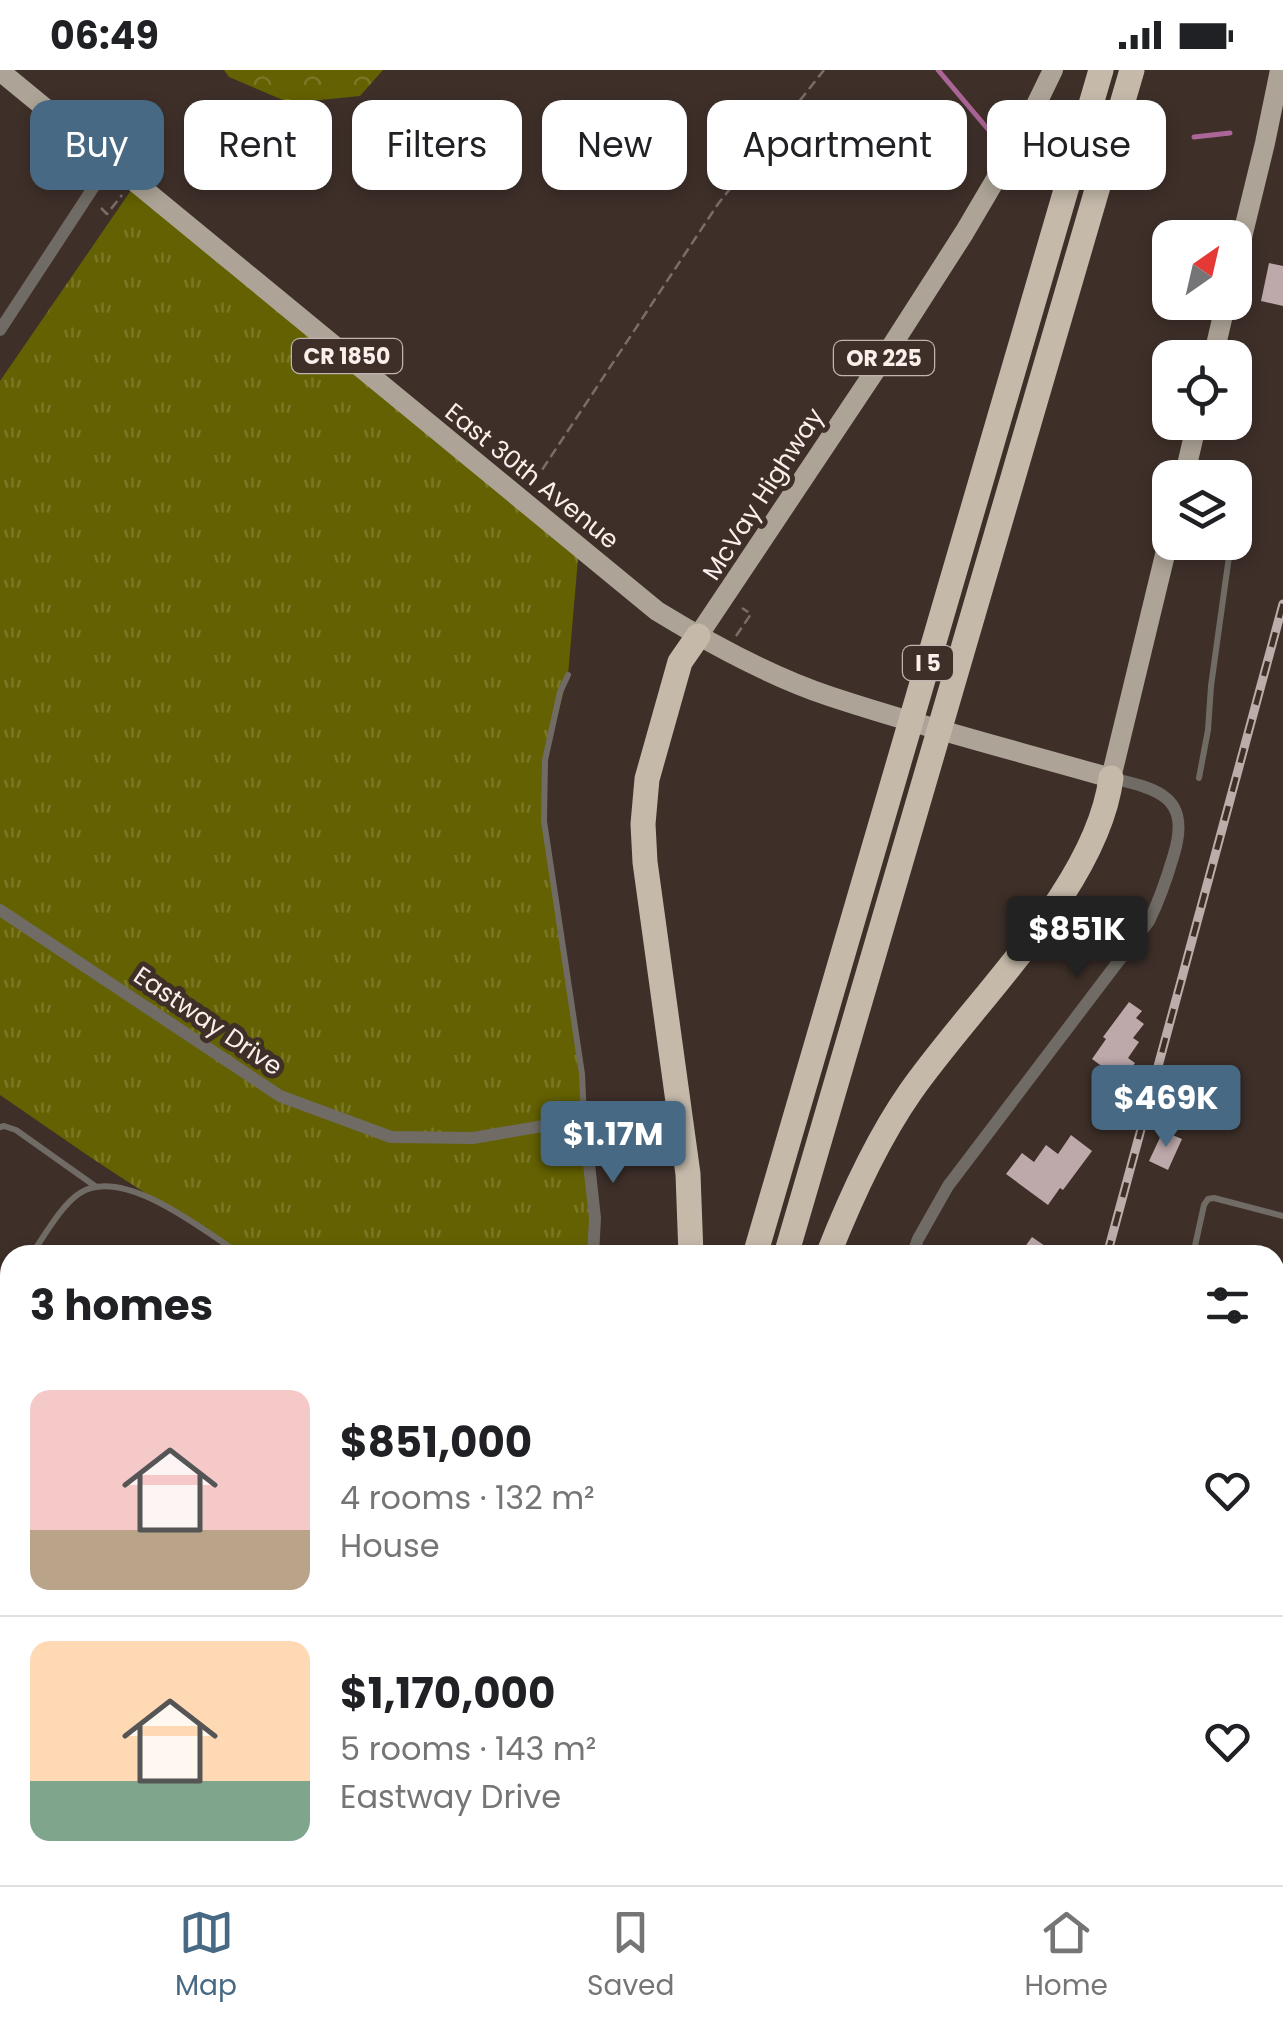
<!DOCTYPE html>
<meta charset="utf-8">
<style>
body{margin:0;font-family:Poppins,sans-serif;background:#f6f6f6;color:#202124;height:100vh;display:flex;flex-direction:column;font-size:38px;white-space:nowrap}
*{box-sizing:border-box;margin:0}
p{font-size:32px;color:#757577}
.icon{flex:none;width:55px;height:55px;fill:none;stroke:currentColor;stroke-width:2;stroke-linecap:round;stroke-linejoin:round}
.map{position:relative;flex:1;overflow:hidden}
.side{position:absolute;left:0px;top:1175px;width:1285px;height:640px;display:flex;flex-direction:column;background:#fff;border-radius:30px 30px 0 0;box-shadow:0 5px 15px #0003}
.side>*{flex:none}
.guide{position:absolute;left:30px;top:30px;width:1225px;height:90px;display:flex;gap:20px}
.needle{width:65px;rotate:34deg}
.buttons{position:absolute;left:1152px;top:150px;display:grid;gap:20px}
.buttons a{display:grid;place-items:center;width:100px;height:100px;border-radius:20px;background:#fff;box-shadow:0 5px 15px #0003;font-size:50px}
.price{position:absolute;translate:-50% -85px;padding:0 22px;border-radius:10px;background:#476983;color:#fff;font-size:32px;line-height:65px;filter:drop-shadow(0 2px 5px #0008)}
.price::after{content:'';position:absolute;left:50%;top:60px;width:30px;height:22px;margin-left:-15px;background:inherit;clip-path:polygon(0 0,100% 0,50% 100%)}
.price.current{background:#222;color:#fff}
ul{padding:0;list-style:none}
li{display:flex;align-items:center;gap:30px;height:250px;padding:0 30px}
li+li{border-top:2px solid #e0e0e0}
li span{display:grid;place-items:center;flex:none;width:280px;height:200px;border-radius:20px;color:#555}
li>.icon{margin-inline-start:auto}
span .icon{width:120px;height:120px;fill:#fffc;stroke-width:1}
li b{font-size:42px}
h2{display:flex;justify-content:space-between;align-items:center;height:120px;padding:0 30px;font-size:42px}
.chip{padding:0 35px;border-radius:20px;background:#fff;box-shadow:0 5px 15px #0003;font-size:35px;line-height:90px}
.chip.current{background:#476983;color:#fff}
.status{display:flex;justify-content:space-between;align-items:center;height:70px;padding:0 50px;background:#fff;direction:ltr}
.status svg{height:28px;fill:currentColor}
.dock{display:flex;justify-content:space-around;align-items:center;height:140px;border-top:2px solid #e0e0e0;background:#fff;font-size:28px;color:#757577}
.dock a{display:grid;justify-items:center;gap:5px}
.dock .current{color:#476983}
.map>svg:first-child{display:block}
.grass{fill:url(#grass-tufts)}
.forest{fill:url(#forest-crowns)}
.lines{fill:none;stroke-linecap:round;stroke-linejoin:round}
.stream{stroke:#ab6596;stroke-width:5}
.building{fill:#bda8aa}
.path{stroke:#7b6d68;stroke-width:2.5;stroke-dasharray:10 5;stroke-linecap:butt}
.service{stroke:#706c65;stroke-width:6}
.minor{stroke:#706c65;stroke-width:12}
.primary{stroke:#ada497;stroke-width:20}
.motorway{stroke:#c5baaa;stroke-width:25}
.rail-casing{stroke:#bbaeaa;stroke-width:9}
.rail{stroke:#3e2f29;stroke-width:5;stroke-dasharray:15;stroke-linecap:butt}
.labels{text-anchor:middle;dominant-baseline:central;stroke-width:10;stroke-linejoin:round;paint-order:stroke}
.shield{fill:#3e2f29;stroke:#c2b5b1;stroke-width:2.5}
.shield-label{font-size:22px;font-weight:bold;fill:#faefeb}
.street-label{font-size:25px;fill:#faefeb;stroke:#3e2f29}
</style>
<div class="status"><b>06:49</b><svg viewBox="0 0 49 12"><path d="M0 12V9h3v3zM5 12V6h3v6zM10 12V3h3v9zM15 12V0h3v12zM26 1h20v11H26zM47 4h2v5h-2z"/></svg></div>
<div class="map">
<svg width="1283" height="1815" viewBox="0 0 1283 1815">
<defs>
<pattern id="grass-tufts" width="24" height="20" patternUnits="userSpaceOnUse" patternTransform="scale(2.5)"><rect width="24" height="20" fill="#636101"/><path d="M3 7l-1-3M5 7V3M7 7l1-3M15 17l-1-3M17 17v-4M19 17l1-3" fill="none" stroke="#7a7826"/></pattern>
<pattern id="forest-crowns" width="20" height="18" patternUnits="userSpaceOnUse" patternTransform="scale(2.5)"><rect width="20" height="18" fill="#636101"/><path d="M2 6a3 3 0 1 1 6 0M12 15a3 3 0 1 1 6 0" fill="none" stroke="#7a7826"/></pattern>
</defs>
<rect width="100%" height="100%" fill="#3e2f29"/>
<!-- grass -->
<path class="grass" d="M136,113L579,477L568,605L546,690L544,751L582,1004L593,1185H240L93,1089L0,1025V311Z"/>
<!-- forest -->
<path class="forest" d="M224,0H383L360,26L290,33L229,7Z
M53,1805H432L429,1815H41Z"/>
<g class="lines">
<!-- stream -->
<path class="stream" d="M938,0L992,64
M1194,67L1230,63"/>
</g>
<!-- building -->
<path class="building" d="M1269,193L1283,196V236L1261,231Z
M1129,932L1142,941L1136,948L1144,954L1133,968L1139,972L1128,988L1135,993L1122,1011L1092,989L1106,969L1103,967Z
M1163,1061L1182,1069L1168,1100L1149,1091Z
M1071,1065L1092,1081L1063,1120L1060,1118L1048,1135L1006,1104L1022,1083L1034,1092L1046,1075L1058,1084Z
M1032,1167L1058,1185H1034L1024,1178Z"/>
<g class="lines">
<!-- path -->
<path class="path" d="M146,95L151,89
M65,108L76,117
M101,138L107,144L122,125
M534,412L718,134L824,0
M736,566L751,544L742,538"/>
<!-- service -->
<path class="service" d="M1235,466L1237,462
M568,605L560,622L545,690L544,751L582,1004L584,1048
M1199,708L1208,660L1211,616L1231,472
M0,1057L4,1056L16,1060L95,1116
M31,1185C44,1167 61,1135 80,1123C123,1095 205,1161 241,1185
M1193,1185L1204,1135L1208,1129L1214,1128L1283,1146
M0,1228L10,1214
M1275,1642L1283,1644
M1275,1694L1283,1682
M1080,1805L1095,1815
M1224,1805L1238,1815
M994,1815L997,1805"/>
<!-- minor -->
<path class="minor" d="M0,260L110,92
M0,840L280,1026L391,1067L473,1068L584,1049L595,1148L593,1185
M912,1185L918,1169L948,1116L1149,851C1160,829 1167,808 1174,784C1191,727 1159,719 1111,708
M429,1815L432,1805
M686,1815L689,1805"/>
<!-- primary -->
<path class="primary" d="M0,1L657,541C711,574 769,606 829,626C922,657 1017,681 1111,708L1170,464
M1235,196L1265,73L1280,0
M1213,288L1226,232
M1184,408L1197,352
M698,566L889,280L964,163L1020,68L1053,0"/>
<!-- motorway -->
<path class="motorway" d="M691,1185L688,1104L645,792L643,754L647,709L680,592L698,566
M755,1185L1101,0
M786,1185L1132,0
M828,1185C850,1129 876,1071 911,1021C973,932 1097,817 1111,708
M570,1815L573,1805
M601,1815L604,1805"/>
<!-- rail casing -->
<g class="rail-casing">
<path id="rail" d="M1107,1185L1283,534
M937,1815L940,1805"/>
</g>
<!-- rail -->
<use href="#rail" class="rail"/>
</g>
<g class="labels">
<!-- shield labels -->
<g class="shield">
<rect x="292" y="269" width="110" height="34" rx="8"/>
<rect x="834" y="271" width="100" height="34" rx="8"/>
<rect x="903" y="576" width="50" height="34" rx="8"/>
</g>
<g class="shield-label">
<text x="347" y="286">CR 1850</text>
<text x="884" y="288">OR 225</text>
<text x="928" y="593">I 5</text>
</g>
<!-- street labels -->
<g class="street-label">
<text transform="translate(532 406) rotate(39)">East 30th Avenue</text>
<text transform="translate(763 424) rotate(-57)">McVay Highway</text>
<text transform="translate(208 951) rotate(34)">Eastway Drive</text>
</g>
</g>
</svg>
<div class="buttons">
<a><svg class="needle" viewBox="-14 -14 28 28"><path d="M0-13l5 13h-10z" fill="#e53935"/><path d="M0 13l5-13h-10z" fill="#757577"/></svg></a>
<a><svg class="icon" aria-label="locate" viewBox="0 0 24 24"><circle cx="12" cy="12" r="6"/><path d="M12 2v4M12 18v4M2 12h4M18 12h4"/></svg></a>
<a><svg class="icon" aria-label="layers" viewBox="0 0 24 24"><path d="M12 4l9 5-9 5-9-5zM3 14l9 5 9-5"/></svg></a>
</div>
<b class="price current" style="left:1077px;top:911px">$851K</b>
<b class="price" style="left:1166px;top:1080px">$469K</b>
<b class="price" style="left:613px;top:1116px">$1.17M</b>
<div class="guide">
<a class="chip current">Buy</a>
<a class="chip">Rent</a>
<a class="chip">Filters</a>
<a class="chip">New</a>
<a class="chip">Apartment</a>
<a class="chip">House</a>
</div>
<section class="side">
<h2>3 homes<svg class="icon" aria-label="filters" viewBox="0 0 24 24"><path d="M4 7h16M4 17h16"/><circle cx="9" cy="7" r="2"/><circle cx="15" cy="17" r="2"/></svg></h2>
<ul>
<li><span style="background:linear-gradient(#f6c9c9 70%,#b9a48a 0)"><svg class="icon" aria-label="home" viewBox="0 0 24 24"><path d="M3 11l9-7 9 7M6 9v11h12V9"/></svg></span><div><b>$851,000</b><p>4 rooms · 132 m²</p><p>House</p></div><svg class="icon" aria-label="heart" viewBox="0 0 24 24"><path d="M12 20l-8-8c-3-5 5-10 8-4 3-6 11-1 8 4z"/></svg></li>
<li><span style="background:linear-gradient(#ffd9b3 70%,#7fa58c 0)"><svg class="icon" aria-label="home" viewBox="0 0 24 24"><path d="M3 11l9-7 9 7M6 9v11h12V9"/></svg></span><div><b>$1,170,000</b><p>5 rooms · 143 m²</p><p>Eastway Drive</p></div><svg class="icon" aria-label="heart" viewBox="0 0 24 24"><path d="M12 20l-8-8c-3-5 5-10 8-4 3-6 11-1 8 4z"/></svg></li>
</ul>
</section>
</div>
<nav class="dock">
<a class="current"><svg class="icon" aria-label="map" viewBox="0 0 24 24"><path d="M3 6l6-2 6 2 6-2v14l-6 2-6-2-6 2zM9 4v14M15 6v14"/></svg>Map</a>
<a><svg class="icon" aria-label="saved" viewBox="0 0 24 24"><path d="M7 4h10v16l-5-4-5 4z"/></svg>Saved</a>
<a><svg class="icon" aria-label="home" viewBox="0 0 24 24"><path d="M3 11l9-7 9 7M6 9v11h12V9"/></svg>Home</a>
</nav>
